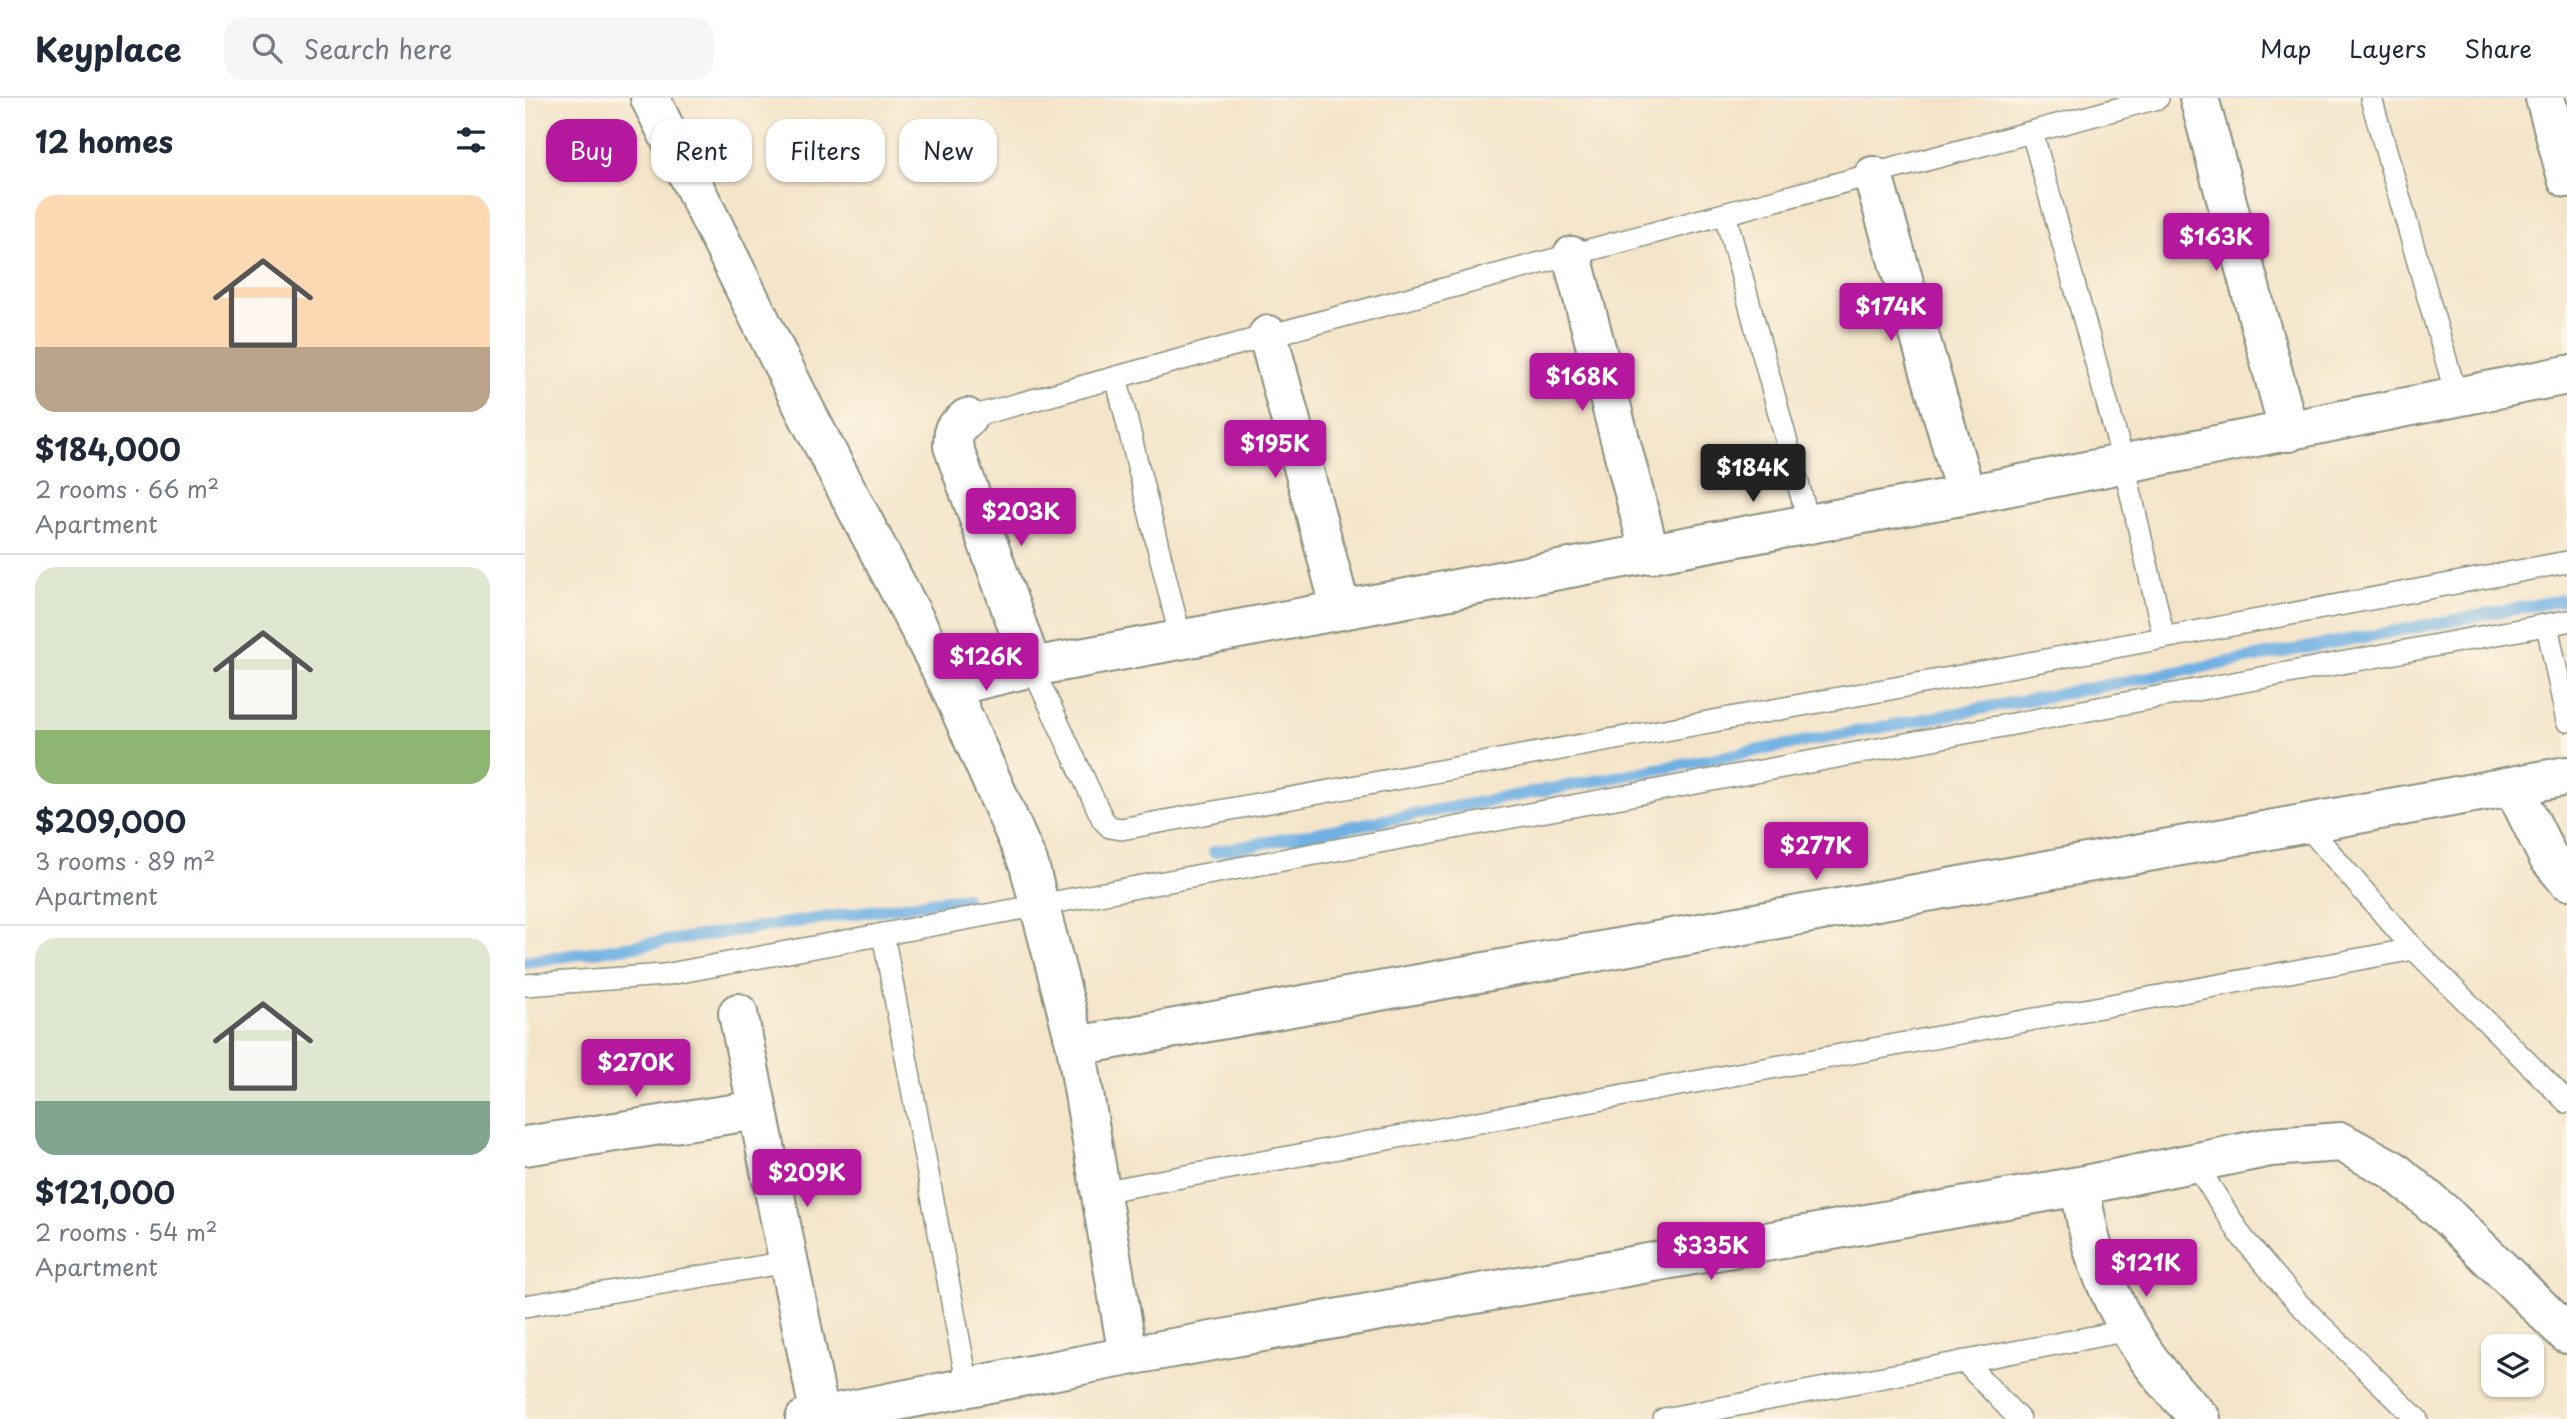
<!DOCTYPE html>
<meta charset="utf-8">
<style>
body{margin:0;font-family:"Playpen Sans",sans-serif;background:#f6f6f7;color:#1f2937;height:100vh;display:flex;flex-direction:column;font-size:26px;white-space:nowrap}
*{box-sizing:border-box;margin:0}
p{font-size:23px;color:#747a83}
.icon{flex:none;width:38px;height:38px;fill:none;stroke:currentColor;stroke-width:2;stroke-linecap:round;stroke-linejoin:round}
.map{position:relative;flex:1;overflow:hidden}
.panel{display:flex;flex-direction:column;background:#fff;width:525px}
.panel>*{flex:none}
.hud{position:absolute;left:21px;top:21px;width:665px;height:63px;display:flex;gap:14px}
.controls{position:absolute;left:1956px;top:1236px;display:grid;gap:14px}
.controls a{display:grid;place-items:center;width:63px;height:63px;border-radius:14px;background:#fff;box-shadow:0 2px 5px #0004;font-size:35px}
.price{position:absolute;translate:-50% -60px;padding:0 16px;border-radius:7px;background:#b5179e;color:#fff;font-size:23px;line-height:46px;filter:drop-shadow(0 2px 4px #0008)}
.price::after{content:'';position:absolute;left:50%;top:42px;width:21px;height:16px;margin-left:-10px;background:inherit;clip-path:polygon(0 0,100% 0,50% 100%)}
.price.on{background:#222;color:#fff}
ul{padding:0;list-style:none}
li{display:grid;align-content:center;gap:14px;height:371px;padding:0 35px}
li+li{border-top:2px solid #e0e1e3}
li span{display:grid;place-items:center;height:217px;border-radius:21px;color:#555}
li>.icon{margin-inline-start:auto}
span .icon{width:126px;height:126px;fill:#fffc;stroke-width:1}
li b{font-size:30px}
h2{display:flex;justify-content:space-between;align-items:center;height:84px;padding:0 35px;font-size:30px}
.pill{padding:0 24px;border-radius:21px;background:#fff;box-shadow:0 2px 5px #0004;font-size:24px;line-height:63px}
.pill.on{background:#b5179e;color:#fff}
header{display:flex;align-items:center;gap:42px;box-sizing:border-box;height:98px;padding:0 35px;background:#fff;border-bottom:2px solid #e0e1e3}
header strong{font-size:33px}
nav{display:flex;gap:38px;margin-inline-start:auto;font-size:24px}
.search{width:490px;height:63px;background:#f6f6f7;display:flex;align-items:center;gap:18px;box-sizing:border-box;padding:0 24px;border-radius:21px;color:#747a83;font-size:26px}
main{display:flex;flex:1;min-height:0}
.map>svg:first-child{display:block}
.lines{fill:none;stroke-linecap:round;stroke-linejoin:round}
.stream{stroke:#70b0e3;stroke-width:12}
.service-casing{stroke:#8a907e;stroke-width:24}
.minor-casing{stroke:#8a907e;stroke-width:42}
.service{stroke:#fff;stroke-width:21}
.minor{stroke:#fff;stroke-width:38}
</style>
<header>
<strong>Keyplace</strong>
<div class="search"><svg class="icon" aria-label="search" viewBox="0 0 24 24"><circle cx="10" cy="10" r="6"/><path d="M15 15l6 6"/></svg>Search here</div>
<nav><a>Map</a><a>Layers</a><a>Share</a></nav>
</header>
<main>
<section class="panel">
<h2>12 homes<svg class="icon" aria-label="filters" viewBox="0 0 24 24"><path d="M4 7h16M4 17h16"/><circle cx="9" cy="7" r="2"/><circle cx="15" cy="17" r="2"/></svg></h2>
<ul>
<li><span style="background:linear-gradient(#ffd9b3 70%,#b9a48a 0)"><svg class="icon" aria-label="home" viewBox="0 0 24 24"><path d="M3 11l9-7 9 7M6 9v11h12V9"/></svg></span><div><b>$184,000</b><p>2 rooms · 66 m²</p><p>Apartment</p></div></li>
<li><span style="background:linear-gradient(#dfe7d0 75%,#8fb573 0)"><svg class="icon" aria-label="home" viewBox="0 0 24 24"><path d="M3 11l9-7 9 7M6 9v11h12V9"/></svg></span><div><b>$209,000</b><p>3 rooms · 89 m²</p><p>Apartment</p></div></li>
<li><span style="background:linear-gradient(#dfe7d0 75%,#7fa58c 0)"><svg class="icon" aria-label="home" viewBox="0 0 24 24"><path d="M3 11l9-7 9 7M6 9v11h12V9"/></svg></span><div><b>$121,000</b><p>2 rooms · 54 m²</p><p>Apartment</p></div></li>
</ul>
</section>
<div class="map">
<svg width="2042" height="1321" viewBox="0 0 2042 1321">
<rect width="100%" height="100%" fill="#fcf5e5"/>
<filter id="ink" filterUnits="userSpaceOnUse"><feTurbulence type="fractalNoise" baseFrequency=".0143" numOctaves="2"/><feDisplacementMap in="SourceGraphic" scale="14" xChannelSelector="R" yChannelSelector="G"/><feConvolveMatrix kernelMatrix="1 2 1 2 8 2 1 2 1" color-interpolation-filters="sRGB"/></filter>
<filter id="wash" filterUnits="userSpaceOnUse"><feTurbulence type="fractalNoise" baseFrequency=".00686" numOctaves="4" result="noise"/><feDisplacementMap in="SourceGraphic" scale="28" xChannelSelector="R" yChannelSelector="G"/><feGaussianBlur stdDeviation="1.57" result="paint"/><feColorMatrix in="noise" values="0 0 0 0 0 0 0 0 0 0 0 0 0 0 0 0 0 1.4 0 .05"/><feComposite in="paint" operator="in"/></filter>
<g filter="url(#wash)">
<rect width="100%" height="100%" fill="#f4e4c9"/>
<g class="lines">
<!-- stream -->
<path class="stream" d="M689,754L2042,501
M0,864L440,799"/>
</g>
</g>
<g filter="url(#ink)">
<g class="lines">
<!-- service casing -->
<g class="service-casing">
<path id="service" d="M1846,0L1932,300
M1507,34L1599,366L1639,540
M1200,116L1284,426
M591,279L656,542
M442,320C838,210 1236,108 1633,0
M2022,527L2042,623
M507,569L578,722L585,729L596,731L1425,580L2042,464
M1780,726L1889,851L2042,1004
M358,836L443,1289
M0,887L139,877L2042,523
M1670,1065L1717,1139L1773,1205L1892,1321
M575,1094L1889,851
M0,1208L263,1164
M1439,1263L1494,1321
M1139,1321L1604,1232"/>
</g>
<!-- minor casing -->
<g class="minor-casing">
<path id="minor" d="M125,0L281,314L425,589L504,767L551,948L603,1258
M1674,0L1764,334
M2020,0L2042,80
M1348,78L1441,397
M1047,158L1125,456
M743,237L816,512
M442,320L429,332L428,348L507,569
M425,589L507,569L1441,397L2042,277
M1988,688L2023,759L2042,782
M213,915L295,1318
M551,948L2042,678
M0,1048L232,1012
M1554,1088C1559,1108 1562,1130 1568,1151C1591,1220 1624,1270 1676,1321
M280,1321L603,1258L1554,1088L1746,1049L1816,1044L1868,1072L1920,1116L2042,1236"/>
</g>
<!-- service -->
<use href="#service" class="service"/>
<!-- minor -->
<use href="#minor" class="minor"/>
</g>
</g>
</svg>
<div class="controls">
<a><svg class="icon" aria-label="layers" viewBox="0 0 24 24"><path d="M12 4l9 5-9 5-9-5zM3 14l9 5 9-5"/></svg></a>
</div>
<b class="price" style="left:1691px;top:175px">$163K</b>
<b class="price" style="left:1366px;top:245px">$174K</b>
<b class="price" style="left:1057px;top:315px">$168K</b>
<b class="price" style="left:750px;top:382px">$195K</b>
<b class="price on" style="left:1228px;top:406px">$184K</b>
<b class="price" style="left:496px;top:450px">$203K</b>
<b class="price" style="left:461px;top:595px">$126K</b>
<b class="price" style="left:1291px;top:784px">$277K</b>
<b class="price" style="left:111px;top:1001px">$270K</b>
<b class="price" style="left:282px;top:1111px">$209K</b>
<b class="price" style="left:1186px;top:1184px">$335K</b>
<b class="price" style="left:1621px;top:1201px">$121K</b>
<div class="hud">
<a class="pill on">Buy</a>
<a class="pill">Rent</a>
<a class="pill">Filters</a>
<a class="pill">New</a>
</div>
</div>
</main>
